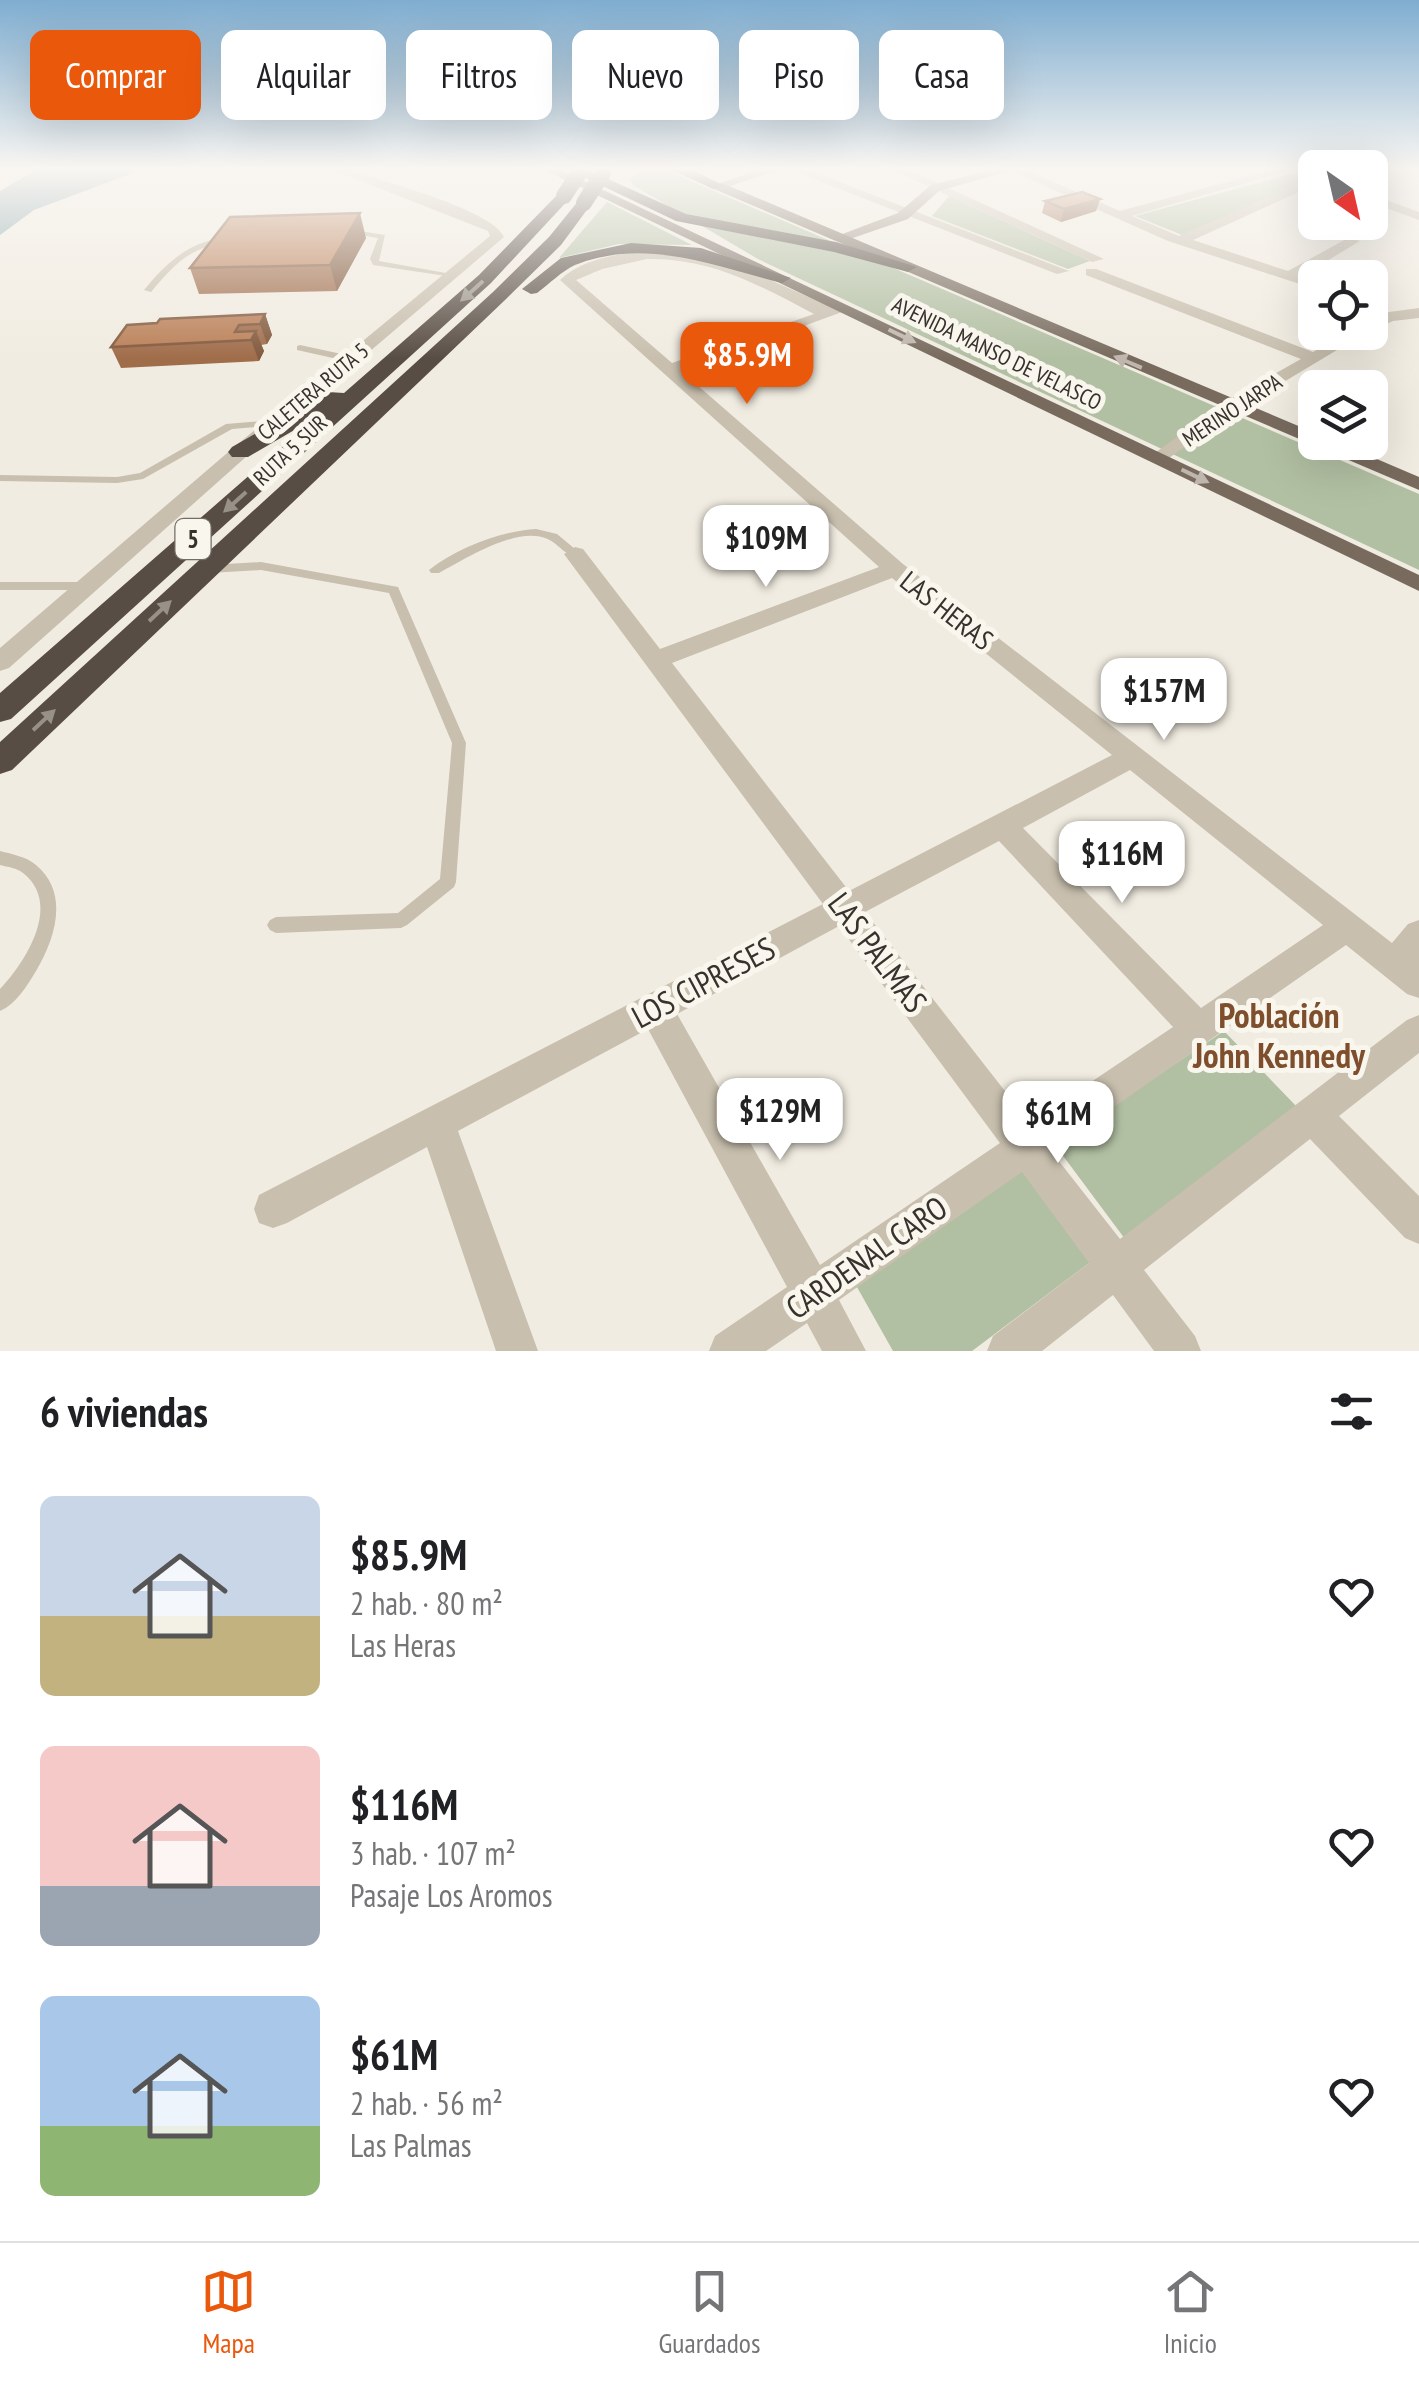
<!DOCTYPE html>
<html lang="es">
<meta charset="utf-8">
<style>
body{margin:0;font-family:"PT Sans Narrow",sans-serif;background:#f2f2f2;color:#202124;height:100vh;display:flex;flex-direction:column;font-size:38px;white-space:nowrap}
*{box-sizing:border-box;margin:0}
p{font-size:32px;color:#757577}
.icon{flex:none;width:55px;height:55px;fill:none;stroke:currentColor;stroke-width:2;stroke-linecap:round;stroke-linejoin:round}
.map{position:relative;height:1351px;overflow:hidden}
.side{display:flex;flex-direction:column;background:#fff;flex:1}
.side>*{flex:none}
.guide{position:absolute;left:30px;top:30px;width:1360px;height:90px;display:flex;gap:20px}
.needle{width:65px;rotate:146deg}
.fabs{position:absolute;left:1298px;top:150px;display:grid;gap:20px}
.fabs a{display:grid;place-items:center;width:90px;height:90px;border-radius:15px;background:#fff;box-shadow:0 10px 40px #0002;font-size:50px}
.price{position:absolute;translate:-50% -85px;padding:0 22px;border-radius:20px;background:#fff;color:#222;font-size:32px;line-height:65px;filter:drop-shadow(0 2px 5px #0008)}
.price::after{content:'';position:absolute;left:50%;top:60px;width:30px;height:22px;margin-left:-15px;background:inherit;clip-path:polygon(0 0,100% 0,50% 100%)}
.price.selected{background:#ea580c;color:#fff}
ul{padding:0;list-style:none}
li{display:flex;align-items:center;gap:30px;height:250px;padding:0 40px}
li span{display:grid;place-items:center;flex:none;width:280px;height:200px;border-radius:15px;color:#555}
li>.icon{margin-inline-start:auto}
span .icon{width:120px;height:120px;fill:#fffc;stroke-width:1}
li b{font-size:42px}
h2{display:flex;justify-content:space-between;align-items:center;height:120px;padding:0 40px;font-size:42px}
.pill{padding:0 35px;border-radius:15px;background:#fff;box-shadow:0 10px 40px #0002;font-size:35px;line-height:90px}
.pill.selected{background:#ea580c;color:#fff}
.tabs{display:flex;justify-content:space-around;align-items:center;height:140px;border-top:2px solid #e0e0e0;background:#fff;font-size:28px;color:#757577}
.tabs a{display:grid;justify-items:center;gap:5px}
.tabs .selected{color:#ea580c}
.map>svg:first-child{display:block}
.green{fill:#b1bfa2}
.water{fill:#83a3ab}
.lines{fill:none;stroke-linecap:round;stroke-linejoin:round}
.service{fill:#c8bfae;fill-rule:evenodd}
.minor{fill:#c8bfae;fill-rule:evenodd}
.tertiary{fill:#c8bfae;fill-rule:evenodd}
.secondary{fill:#9c8f7f;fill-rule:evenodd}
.primary{fill:#786b5e;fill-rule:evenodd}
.motorway{fill:#584d44;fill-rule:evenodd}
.motorway-bridge{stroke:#584d44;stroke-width:16}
.wall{fill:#a06d4b}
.shaded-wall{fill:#82593d}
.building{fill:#ba7f57;stroke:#82593d;stroke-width:2.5}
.oneway{fill:#989188}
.oneway2{fill:#bfb7ad}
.labels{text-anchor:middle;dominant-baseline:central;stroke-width:10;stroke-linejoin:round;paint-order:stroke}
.far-street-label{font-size:22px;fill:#38322c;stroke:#f9f6ee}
.shield{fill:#f9f6ee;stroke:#726d66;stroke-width:2.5}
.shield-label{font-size:25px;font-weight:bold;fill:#38322c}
.street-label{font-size:28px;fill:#38322c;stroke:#f9f6ee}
.near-street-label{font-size:32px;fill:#38322c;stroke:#f9f6ee}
.near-neighbourhood-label{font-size:35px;font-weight:bold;fill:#7f4e2d;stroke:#f9f6ee}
</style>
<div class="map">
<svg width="1419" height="1351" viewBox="0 0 1419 1351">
<rect width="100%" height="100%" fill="#f1ece1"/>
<!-- green -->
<path class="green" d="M643,170L670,172L1419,494V570L758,259L636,187L629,180Z
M1294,173L1313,179L1182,235L1135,216Z
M949,196L1090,261L1068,269L932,216Z
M607,202L692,245L619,244L559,258Z
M1224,1031L1297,1107L1125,1239L1055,1145Z
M1032,1160L1101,1254L972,1351H893L853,1280Z"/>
<!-- water -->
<path class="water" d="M36,170H141L34,210L0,235V191Z"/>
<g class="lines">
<!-- service -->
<path class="service" d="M347,229L385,235L379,261L457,275L453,277L373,265L370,259L378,238L347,233Z
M228,237L232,239L231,241C191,247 176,262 151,292L144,290C168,261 190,241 228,237Z
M300,345L351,356L356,359L351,362L297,350V346Z
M274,420L278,421V425L232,429L143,479L117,483L0,481V475L117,477L140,473L226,424Z
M536,529L557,534L581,554L579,557C565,557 559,543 545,538C515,527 465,559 439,573H431L429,570C457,548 500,531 536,529Z
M261,562L398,587L466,743L456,882L454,887L407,925L401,928L276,933L270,930L267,925L270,920L276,917L398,913L440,879L452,743L389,593L261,570L209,573L203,569L209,565Z
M0,582H90L96,586L90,590H0Z
M0,851C12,854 27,857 36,865C70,893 55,939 36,971C27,986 16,1004 0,1011V989C25,963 63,904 23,873C17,868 8,867 0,865Z"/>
<!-- minor -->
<path class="minor" d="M791,170H809L1069,271L1057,274Z
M893,170H909L1104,259L1092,262Z
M1009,170H1026L1120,211L1271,170H1291L1132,216L1179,236L1306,180L1310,187L1193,240L1288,271L1348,238L1360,241L1302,276L1315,280V289L1168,241Z
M1370,194L1419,212V220L1370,202Z
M675,250L732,263L842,312L681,371L903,564L1392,943L1408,924L1419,920V998L1407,994L1346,945L1051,1151L1120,1239L1407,1020L1419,1015V1053L1339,1116L1419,1196V1244L1405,1238L1310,1139L1144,1270L1195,1336L1201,1351H1154L1113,1295L1042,1351H987L993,1336L1089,1263L1022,1172L839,1300L866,1351H822L807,1323L766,1351H709L715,1336L787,1287L648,1029L458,1131L538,1351H496L427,1147L287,1223L273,1228L259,1223L254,1209L259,1195L823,904L564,554L575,547L583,549L660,649L879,567L560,280C586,254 639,251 675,250ZM647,259C711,258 759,285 814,314L672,363L576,280L602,269ZM892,578L1112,755L849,891L672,663ZM1130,770L1323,925L1201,1008L1023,828ZM999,841L1173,1027L1030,1123L865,912ZM839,926L1000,1143L820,1265L677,1014Z
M1086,269H1096L1313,352L1346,332H1367L1239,409L1159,465L1149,459L1152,455L1227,401L1301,359L1086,275Z
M1419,308V318L1393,321L1370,331V320L1389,312Z"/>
<!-- tertiary -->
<path class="tertiary" d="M333,170H351C382,181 493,210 504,237L247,456L9,668L0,671V648L233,448L490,236L488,231Z"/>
<!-- secondary -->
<path class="secondary" d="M758,170H778L718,190L712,186Z
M991,170H1012L939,191L908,219L844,241L832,238L898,213L931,185Z"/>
<!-- primary -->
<path class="primary" d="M545,170H561L1419,575V591Z
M714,183H722L1315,433V442H1337L1419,477V490L714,189Z"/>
<!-- motorway -->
<path class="motorway" d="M569,170H588L686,214L836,242L917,267L908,272L834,252L676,221Z
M672,170H692L725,186L713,189Z
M559,193L572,196L491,283L11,719L0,722V693L315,418L248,457H232L228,452L232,447L328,392L344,393L479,275Z
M579,200L592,203L561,245L505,300L12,770L0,774V742L493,292L549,237Z
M631,243L701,248L791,278L782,283C714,266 645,237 575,265C562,271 549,284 537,293L531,294L522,289L561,258Z"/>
<!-- motorway-bridge -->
<path class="motorway-bridge" d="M564,196L581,170
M584,203L603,173"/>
</g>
<!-- wall -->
<path class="wall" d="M1100,199L1096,211L1061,222L1042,213L1045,201Z
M366,238L337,291L199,294L190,268Z
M265,314L272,335L267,344L261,345L264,351L259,361L121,368L111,347Z"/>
<!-- shaded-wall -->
<path class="shaded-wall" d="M1100,199L1096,211L1061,222L1064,209Z
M360,213L366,238L337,291L330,265Z
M265,314L272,335L267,344L260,324Z
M256,331L264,351L259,361L251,340Z"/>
<!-- building -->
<path class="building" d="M1082,192L1100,199L1064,209L1045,201Z
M360,213L330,265L190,268L230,217Z
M265,314L260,324L239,325L235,332L256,331L251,340L111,347L127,325L157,323L160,319Z"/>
<!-- one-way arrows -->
<defs><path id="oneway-solid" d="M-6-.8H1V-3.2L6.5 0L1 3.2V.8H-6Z" transform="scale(2.5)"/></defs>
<g class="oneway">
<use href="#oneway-solid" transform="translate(472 291) rotate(138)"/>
<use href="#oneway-solid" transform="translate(235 502) rotate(138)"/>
<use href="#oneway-solid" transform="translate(160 611) rotate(-43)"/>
<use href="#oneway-solid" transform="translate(44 720) rotate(-43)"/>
</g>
<g class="oneway2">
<use href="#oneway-solid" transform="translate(902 336) rotate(26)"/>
<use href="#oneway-solid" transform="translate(1128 362) rotate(-157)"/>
<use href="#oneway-solid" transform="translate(1195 476) rotate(26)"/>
</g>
<!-- sky -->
<linearGradient id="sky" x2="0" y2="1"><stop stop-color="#7fadd0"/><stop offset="0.47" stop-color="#f9f6f2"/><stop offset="1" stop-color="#f9f6f2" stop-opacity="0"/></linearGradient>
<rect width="1419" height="359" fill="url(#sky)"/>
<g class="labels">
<!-- far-street labels -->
<g class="far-street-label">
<text transform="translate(997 353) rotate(26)">AVENIDA MANSO DE VELASCO</text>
<text transform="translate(313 391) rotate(-40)">CALETERA RUTA 5</text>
<text transform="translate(1232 410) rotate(-33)">MERINO JARPA</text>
<text transform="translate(290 450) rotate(-43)">RUTA 5 SUR</text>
</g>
<!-- shield labels -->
<rect class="shield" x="175.5" y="519" width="35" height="40" rx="8"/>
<g class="shield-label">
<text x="193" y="539">5</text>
</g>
<!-- street labels -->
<g class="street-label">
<text transform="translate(947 610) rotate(38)">LAS HERAS</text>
</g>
<!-- near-street labels -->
<g class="near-street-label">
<text transform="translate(878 952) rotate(53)">LAS PALMAS</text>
<text transform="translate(703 982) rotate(-28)">LOS CIPRESES</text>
<text transform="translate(866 1257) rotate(-35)">CARDENAL CARO</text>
</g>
<!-- near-neighbourhood labels -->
<g class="near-neighbourhood-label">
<text x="1279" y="1015">Población<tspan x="1279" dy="40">John Kennedy</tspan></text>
</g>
</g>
</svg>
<div class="fabs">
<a><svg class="needle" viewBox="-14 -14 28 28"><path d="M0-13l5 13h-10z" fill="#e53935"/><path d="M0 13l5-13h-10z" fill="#757577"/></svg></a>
<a><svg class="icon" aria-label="locate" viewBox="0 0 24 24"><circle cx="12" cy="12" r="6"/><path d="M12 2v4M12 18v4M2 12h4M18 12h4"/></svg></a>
<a><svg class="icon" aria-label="layers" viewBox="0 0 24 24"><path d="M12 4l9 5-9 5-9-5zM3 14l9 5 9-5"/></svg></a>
</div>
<b class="price selected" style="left:747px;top:407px">$85.9M</b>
<b class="price" style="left:766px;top:590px">$109M</b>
<b class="price" style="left:1164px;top:743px">$157M</b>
<b class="price" style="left:1122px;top:906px">$116M</b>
<b class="price" style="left:780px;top:1163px">$129M</b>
<b class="price" style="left:1058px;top:1166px">$61M</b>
<div class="guide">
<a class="pill selected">Comprar</a>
<a class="pill">Alquilar</a>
<a class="pill">Filtros</a>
<a class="pill">Nuevo</a>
<a class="pill">Piso</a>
<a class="pill">Casa</a>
</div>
</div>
<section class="side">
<h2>6 viviendas<svg class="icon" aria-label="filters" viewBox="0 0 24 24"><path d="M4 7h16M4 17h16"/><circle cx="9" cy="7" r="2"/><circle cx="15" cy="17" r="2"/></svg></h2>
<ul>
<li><span style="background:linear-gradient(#c9d6e8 60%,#c2b280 0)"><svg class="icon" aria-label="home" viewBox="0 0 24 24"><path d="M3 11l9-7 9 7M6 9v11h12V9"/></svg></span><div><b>$85.9M</b><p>2 hab. · 80 m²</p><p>Las Heras</p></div><svg class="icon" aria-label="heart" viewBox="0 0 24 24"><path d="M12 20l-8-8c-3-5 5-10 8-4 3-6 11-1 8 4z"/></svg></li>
<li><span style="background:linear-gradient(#f6c9c9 70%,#9aa5b1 0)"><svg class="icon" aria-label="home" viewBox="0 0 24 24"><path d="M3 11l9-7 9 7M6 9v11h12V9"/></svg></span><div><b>$116M</b><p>3 hab. · 107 m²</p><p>Pasaje Los Aromos</p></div><svg class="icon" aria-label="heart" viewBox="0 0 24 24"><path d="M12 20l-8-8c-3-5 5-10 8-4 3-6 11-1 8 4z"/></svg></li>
<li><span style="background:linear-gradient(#a9c7e8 65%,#8fb573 0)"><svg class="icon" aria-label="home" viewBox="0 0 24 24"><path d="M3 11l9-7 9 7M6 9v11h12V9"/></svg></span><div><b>$61M</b><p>2 hab. · 56 m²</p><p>Las Palmas</p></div><svg class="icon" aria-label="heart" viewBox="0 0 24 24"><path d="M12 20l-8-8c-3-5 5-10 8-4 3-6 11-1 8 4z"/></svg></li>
</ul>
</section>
<nav class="tabs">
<a class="selected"><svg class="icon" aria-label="map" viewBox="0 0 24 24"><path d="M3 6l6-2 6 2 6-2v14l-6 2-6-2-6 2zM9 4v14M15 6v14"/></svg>Mapa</a>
<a><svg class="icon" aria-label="saved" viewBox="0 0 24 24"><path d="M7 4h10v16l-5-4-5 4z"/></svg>Guardados</a>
<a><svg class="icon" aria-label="home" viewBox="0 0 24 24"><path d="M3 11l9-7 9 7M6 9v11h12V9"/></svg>Inicio</a>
</nav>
